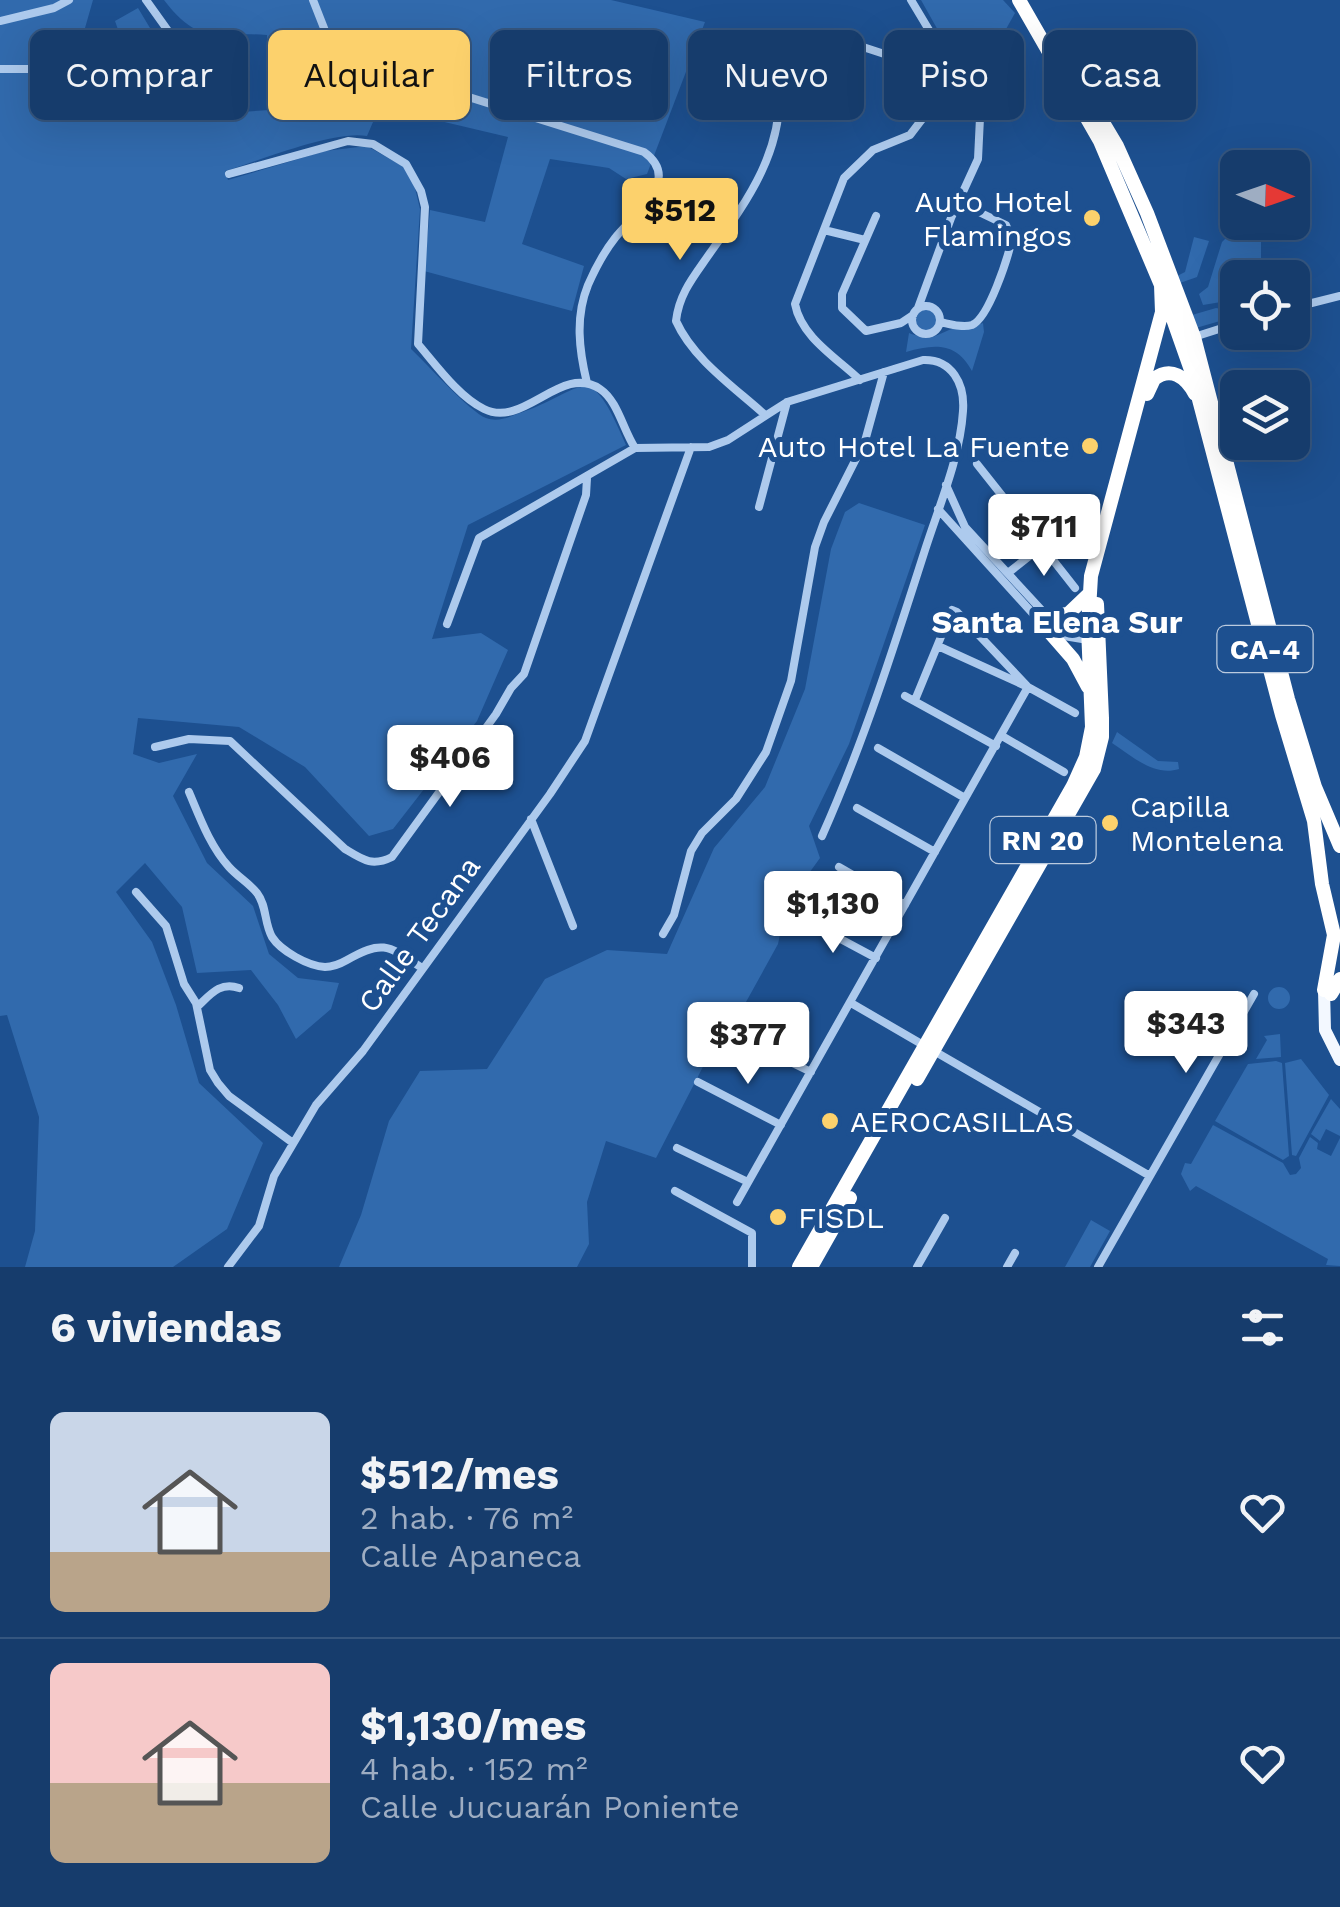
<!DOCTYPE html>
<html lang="es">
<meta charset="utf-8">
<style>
body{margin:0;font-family:"Work Sans",sans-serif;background:#1f4372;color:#f1f3f6;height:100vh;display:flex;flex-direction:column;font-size:38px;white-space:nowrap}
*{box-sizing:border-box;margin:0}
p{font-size:32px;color:#9eadc2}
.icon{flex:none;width:55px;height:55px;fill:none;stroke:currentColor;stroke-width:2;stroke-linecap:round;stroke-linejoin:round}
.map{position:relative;height:1267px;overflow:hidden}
.sheet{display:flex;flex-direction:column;background:#163c6c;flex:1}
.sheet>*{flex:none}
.top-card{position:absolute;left:30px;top:30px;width:1280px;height:90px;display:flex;gap:20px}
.needle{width:65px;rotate:92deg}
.buttons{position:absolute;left:1220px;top:150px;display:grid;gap:20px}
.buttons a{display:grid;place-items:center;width:90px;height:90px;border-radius:15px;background:#163c6c;box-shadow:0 10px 40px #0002,0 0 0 2px #35567f;font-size:50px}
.price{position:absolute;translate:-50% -85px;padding:0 22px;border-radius:10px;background:#fff;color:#222;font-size:32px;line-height:65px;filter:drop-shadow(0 2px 5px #0008)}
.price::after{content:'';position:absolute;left:50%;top:60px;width:30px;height:22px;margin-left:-15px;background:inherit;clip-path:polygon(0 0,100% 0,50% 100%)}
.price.selected{background:#fcd16c;color:#111}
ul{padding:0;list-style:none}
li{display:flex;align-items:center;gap:30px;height:250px;padding:0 50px}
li+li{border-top:2px solid #35567f}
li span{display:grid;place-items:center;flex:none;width:280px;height:200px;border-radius:15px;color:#555}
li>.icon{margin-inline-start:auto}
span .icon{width:120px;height:120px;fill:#fffc;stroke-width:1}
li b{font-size:42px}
h2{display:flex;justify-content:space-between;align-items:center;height:120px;padding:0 50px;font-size:42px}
.pill{padding:0 35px;border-radius:15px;background:#163c6c;box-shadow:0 10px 40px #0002,0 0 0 2px #35567f;font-size:35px;line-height:90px}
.pill.selected{background:#fcd16c;color:#111}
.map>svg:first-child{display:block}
.green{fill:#316aad}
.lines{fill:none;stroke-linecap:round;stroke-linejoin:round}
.street{stroke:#adcaed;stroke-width:8}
.primary{stroke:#f3f8ff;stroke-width:12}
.highway{stroke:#fff;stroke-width:14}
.poi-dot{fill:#fcd16c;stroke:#1d5090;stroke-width:4}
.labels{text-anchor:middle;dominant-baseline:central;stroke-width:10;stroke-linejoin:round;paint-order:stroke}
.shield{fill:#1d5090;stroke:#bbcade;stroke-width:2.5}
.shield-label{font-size:28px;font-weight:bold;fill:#fff}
.poi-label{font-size:30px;fill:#fff;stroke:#1d5090;text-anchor:start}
.street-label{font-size:30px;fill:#fff;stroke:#1d5090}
.neighbourhood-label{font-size:32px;font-weight:bold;fill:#fff;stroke:#1d5090}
</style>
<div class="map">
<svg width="1340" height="1267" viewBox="0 0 1340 1267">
<rect width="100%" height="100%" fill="#1d5090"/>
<!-- green -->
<path class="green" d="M0,0H93L71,77H82L128,96L136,77C125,62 122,39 115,21L138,8L159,43L184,116L270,110L267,35C216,31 200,47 164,0H611L705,22L647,174L626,179L609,168L550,159L522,244L584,266L572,311L424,271L430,210L485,222L508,137L436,120L385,94L367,136C334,130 259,161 225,171L228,180L325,151L367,146L404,167L414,184L420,209L411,349C426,363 470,412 486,418C497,422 507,418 517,414C587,391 587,354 626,445L468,525L432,639L481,633L508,650L477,721L393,829L369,836L305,767L239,727L138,718L133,754L159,763L197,754L173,796L207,863L253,906L269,954L298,978L339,983L331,1009L296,1039L278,1005L251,970L197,973L182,907L145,863L116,892L152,942L176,1005L199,1083L263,1143L227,1229L173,1267H25L35,1231L39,1117L7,1015L0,1016Z
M921,0H1003L1015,13L1001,38L1002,44L983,48L964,37L944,41Z
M942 62a15 15 0 1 1 30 0a15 15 0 1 1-30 0Z
M1247,234L1261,237V261H1228L1227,297H1234L1233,300L1203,305L1199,294L1208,287L1222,242L1227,237Z
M1194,237L1209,241L1197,277L1180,283L1177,276L1185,272Z
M1216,308L1237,312V316L1196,328L1192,315Z
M915 320a11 11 0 1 1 22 0a11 11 0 1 1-22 0Z
M983,323L984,332L972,371C956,342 935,344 906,352L909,333C931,341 930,338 949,330C959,326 971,329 983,323Z
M859,503L925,525L849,744L809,826L820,858L786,905L778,944L746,1002L708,1057L656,1158L606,1141L587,1202L589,1244L577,1267H339L361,1215L389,1121L420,1071L487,1069L545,979L607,950L667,954L714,848L765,787L805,689L831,549L845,512Z
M1117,732L1158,761L1178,762L1179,769C1154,777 1132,756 1112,743Z
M1268 998a11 11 0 1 1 22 0a11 11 0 1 1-22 0Z
M1280,1034L1281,1057L1256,1059L1267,1040L1264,1036Z
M1301,1059L1329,1095L1296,1156L1292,1155L1285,1063Z
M1276,1061L1282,1063L1289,1156L1283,1160L1215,1121L1248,1064Z
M1331,1099L1340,1109V1136L1326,1129L1320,1141L1311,1134Z
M1213,1125L1283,1163L1290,1175L1296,1174L1301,1168L1299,1158L1310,1137L1318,1143L1317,1149L1331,1156L1340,1138V1266L1326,1265L1328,1259L1196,1186L1190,1191L1181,1174L1185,1163L1191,1164Z
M1091,1220L1110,1231L1090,1267H1065Z"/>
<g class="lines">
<!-- street -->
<path class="street" d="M146,0L189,60L197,66L222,62
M313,0L333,51L357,62L644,152C683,180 635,213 615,238C604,252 595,269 588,285C575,317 579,350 587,383
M911,0L941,50
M0,21L54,8L69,0
M766,36L863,47L924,67H939
M0,69H63
M229,174L348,141L373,144L406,164L421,191L425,207L418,344C436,365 459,397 484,409C524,429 561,363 600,389C618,401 623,430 635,448
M876,216L842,294V308L866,331L901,323L913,315
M824,230L865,240
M912 320a14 14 0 1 1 28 0a14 14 0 1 1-28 0Z
M918,308L951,218L978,159L981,97L975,57C968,41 955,40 941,50L938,60L940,71L955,81L969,77L976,65
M1292,308L1340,296
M940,322C950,324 962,328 972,325C989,318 1008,257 1012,239L1006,225L958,202
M1194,337L1238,323
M860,380C837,358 801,337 795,304L844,178L873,150L910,135L923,118
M764,414C734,387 693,359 676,321C679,293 695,275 710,253C747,201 784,151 779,85
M977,464L1042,546L1008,573
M946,485L965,527L1047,616L1060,624L1088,627
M759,507L787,402
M938,509L1045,627L1058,635L1088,640
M1042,546L1075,588
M447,624L479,538L635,448L709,447L728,440L787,402L923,360C952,359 965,384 963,411C960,458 939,506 925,550C894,647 863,744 822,836
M938,646L1028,687L1075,713
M905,696L996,746
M915,700L952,610L957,612L1028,687
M1002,736L1064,772
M155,747L189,739L230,741L345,849C363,860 372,867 392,857L496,714L511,688L524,674L586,495L587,478
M878,748L965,798
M189,792C200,818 210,846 229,867C238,877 249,883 257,893C267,906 264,923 272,937C281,951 308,966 325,967C333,967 340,964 347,960C383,939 389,946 422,968
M857,808L935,852
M531,819L573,926
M839,867L905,905
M136,892L166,926L184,984L196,1003L210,1070L218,1083L229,1096L293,1143
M807,921L876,958
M663,934L674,915L691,851L702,833L736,799L766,752L791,681L815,547L824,522L865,441L884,372
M851,1003L925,1046
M197,1007C210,995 220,981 239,988
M731,1033L811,1072
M934,1051L1150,1176
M698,1082L781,1125
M677,1148L748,1182
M675,1191L752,1233V1267
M737,1202L1028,687
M228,1267L259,1226L274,1176L316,1105L363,1051L550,794L585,741L691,447
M917,1267L945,1218
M1007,1267L1015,1253
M1098,1267L1254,994"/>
<!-- primary -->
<path class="primary" d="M1324,990L1325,1030L1340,1060"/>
<!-- highway -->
<path class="highway" d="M1019,0L1100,141L1161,285L1192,373L1282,715L1314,821L1322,884L1334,935L1324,990
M1067,62L1117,146L1147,213L1194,337L1288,699L1315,787L1340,846
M1147,394L1154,379C1171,366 1186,377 1195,394
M1047,616L1068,614L1089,594
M1045,627L1073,659L1088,687
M1331,994L1340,979
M917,1079L1094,769L1102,737V718L1097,604
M799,1267L1073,786L1086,757L1092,727L1088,627L1091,576L1162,312L1161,285
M811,1267L850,1198"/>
</g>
<!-- markers -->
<g class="poi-dot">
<circle cx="1092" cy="218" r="10"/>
<circle cx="1090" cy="446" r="10"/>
<circle cx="1110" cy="823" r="10"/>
<circle cx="830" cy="1121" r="10"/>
<circle cx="778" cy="1217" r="10"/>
</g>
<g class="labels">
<!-- shield labels -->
<g class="shield">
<rect x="1217.5" y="626" width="95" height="46" rx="8"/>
<rect x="990.5" y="817" width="105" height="46" rx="8"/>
</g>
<g class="shield-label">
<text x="1265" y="649">CA-4</text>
<text x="1043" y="840">RN 20</text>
</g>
<!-- poi labels -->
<g class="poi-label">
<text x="1072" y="201" text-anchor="end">Auto Hotel<tspan x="1072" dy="34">Flamingos</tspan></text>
<text x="1070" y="446" text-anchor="end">Auto Hotel La Fuente</text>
<text x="1130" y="806">Capilla<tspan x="1130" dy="34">Montelena</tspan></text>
<text x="850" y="1121">AEROCASILLAS</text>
<text x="798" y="1217">FISDL</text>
</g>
<!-- street labels -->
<g class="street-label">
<text transform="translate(419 934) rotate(-54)">Calle Tecana</text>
</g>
<!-- neighbourhood labels -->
<g class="neighbourhood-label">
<text x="1057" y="622">Santa Elena Sur</text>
</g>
</g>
</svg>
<div class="buttons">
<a><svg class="needle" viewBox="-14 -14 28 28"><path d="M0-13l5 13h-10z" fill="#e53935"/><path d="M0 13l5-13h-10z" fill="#9eadc2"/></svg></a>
<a><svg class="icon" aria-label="locate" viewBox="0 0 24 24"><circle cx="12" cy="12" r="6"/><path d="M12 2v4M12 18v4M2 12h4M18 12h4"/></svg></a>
<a><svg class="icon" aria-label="layers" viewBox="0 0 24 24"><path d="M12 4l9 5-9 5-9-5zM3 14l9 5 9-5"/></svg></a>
</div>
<b class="price selected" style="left:680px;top:263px">$512</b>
<b class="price" style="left:1044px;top:579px">$711</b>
<b class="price" style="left:450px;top:810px">$406</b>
<b class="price" style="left:833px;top:956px">$1,130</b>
<b class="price" style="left:1186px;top:1076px">$343</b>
<b class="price" style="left:748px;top:1087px">$377</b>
<div class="top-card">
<a class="pill">Comprar</a>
<a class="pill selected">Alquilar</a>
<a class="pill">Filtros</a>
<a class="pill">Nuevo</a>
<a class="pill">Piso</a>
<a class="pill">Casa</a>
</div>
</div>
<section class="sheet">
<h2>6 viviendas<svg class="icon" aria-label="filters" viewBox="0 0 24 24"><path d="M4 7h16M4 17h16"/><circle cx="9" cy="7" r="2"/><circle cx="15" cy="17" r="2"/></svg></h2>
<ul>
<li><span style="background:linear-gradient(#c9d6e8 70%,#b9a48a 0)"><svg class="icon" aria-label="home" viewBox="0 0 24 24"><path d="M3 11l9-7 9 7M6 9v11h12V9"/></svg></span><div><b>$512/mes</b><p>2 hab. · 76 m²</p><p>Calle Apaneca</p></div><svg class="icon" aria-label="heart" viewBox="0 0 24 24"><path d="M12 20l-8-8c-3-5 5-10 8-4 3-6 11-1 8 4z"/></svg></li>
<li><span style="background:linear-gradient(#f6c9c9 60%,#b9a48a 0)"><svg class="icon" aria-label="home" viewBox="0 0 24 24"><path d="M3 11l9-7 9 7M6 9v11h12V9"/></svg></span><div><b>$1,130/mes</b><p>4 hab. · 152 m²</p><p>Calle Jucuarán Poniente</p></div><svg class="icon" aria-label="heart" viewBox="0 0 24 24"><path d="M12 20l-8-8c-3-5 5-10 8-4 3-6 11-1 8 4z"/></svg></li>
</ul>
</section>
